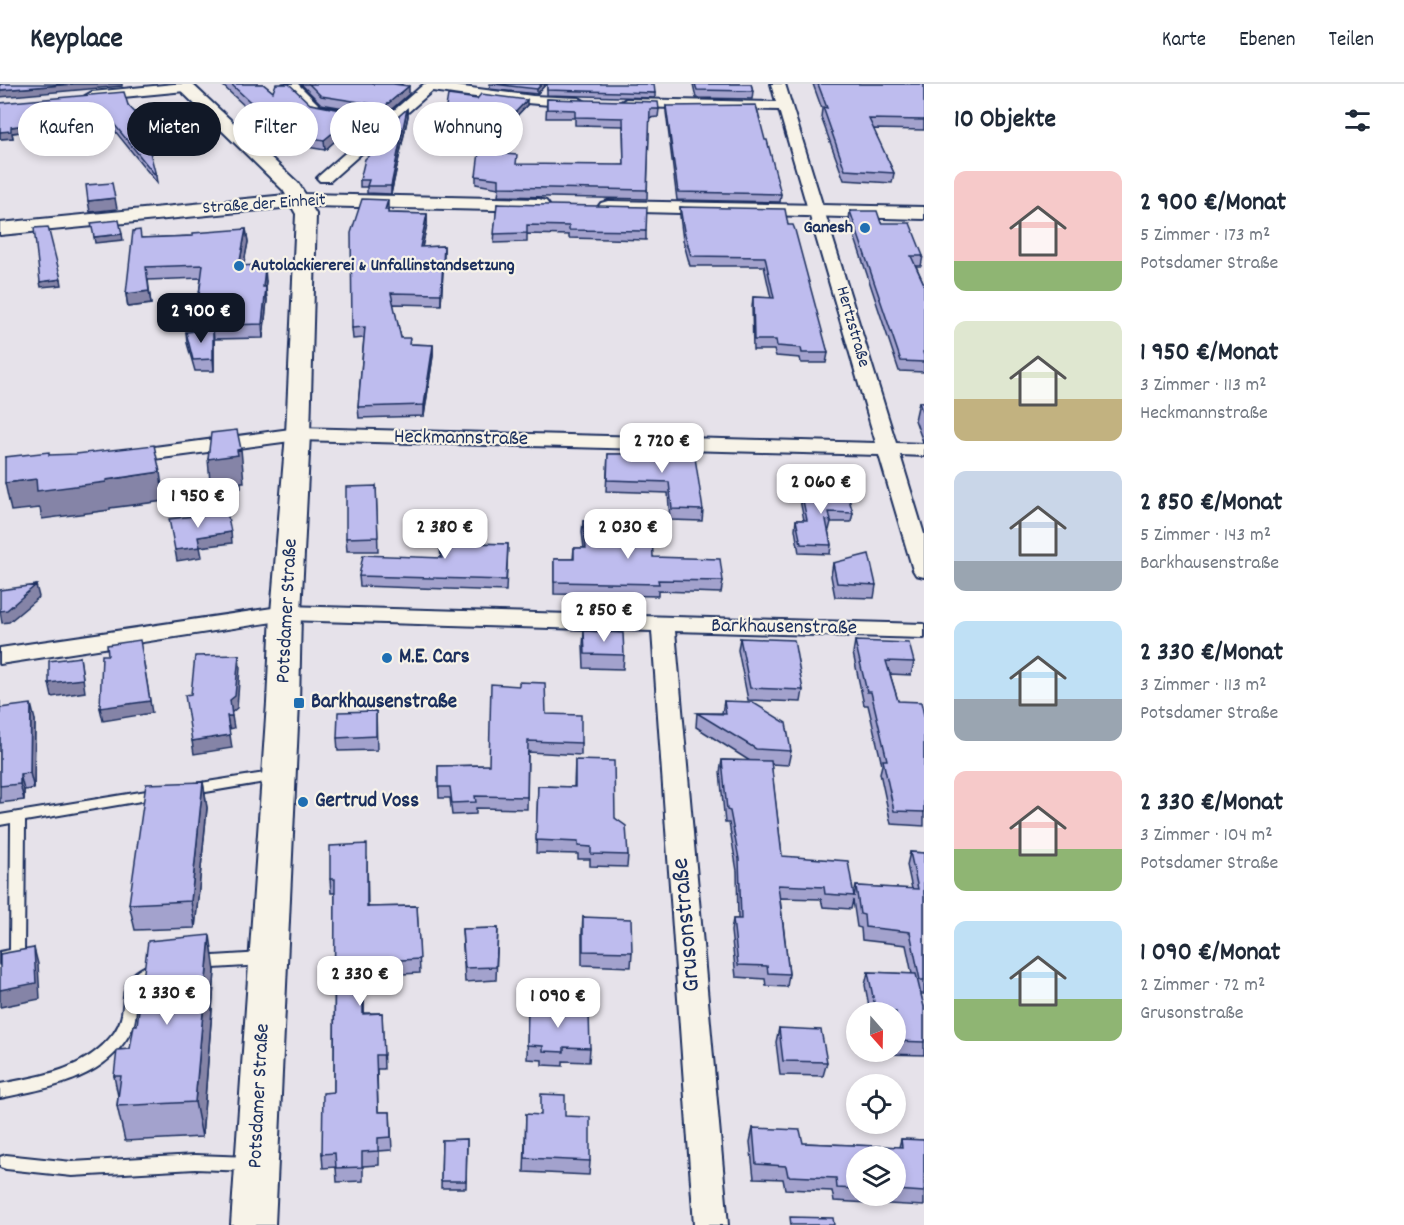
<!DOCTYPE html>
<html lang="de">
<meta charset="utf-8">
<style>
body{margin:0;font-family:Dekko,sans-serif;background:#f2f2f3;color:#1f2937;height:100vh;display:flex;flex-direction:column;font-size:22px;white-space:nowrap}
*{box-sizing:border-box;margin:0}
p{font-size:20px;color:#747a83}
.icon{flex:none;width:33px;height:33px;fill:none;stroke:currentColor;stroke-width:2;stroke-linecap:round;stroke-linejoin:round}
.map{position:relative;flex:1;overflow:hidden}
.details{display:flex;flex-direction:column;background:#fff;width:480px}
.details>*{flex:none}
.top-card{position:absolute;left:18px;top:18px;width:570px;height:54px;display:flex;gap:12px}
.needle{width:39px;rotate:160deg}
.buttons{position:absolute;left:846px;top:918px;display:grid;gap:12px}
.buttons a{display:grid;place-items:center;width:60px;height:60px;border-radius:50%;background:#fff;box-shadow:0 3px 9px #0003;font-size:30px}
.price{position:absolute;translate:-50% -51px;padding:0 14px;border-radius:12px;background:#fff;color:#222;font-size:20px;line-height:39px;filter:drop-shadow(0 2px 3px #0008)}
.price::after{content:'';position:absolute;left:50%;top:36px;width:18px;height:14px;margin-left:-9px;background:inherit;clip-path:polygon(0 0,100% 0,50% 100%)}
.price.active{background:#111827;color:#fff}
ul{padding:0;list-style:none}
li{display:flex;align-items:center;gap:18px;height:150px;padding:0 30px}
li span{display:grid;place-items:center;flex:none;width:168px;height:120px;border-radius:12px;color:#555}
li>.icon{margin-inline-start:auto}
span .icon{width:72px;height:72px;fill:#fffc;stroke-width:1}
li b{font-size:26px}
h2{display:flex;justify-content:space-between;align-items:center;height:72px;padding:0 30px;font-size:26px}
.tag{padding:0 21px;border-radius:27px;background:#fff;box-shadow:0 3px 9px #0003;font-size:21px;line-height:54px}
.tag.active{background:#111827;color:#fff}
header{display:flex;align-items:center;gap:36px;box-sizing:border-box;height:84px;padding:0 30px;background:#fff;border-bottom:2px solid #e0e1e3}
header strong{font-size:28px}
nav{display:flex;gap:33px;margin-inline-start:auto;font-size:21px}
main{display:flex;flex:1;min-height:0}
.map>svg:first-child{display:block}
.lines{fill:none;stroke-linecap:round;stroke-linejoin:round}
.service-casing{stroke:#1b2f5e;stroke-width:4}
.minor-casing{stroke:#1b2f5e;stroke-width:4}
.tertiary-casing{stroke:#1b2f5e;stroke-width:4}
.service{fill:#f7f3e8;fill-rule:evenodd}
.minor{fill:#f7f3e8;fill-rule:evenodd}
.tertiary{fill:#f7f3e8;fill-rule:evenodd}
.wall{fill:#a3a2cd;stroke:#1b2f5e;stroke-width:1.5;fill-rule:evenodd}
.shaded-wall{fill:#8584a7;stroke:#1b2f5e;stroke-width:1.5}
.building{fill:#bebcee;stroke:#1b2f5e;stroke-width:1.5}
.poi-dot{fill:#1f6fb2;stroke:#f7f3e8;stroke-width:2}
.labels{text-anchor:middle;dominant-baseline:central;stroke-width:4.5;stroke-linejoin:round;paint-order:stroke}
.far-street-label{font-size:18px;fill:#1b2f5e;stroke:#f7f3e8}
.far-poi-label{font-size:18px;font-weight:bold;fill:#1b2f5e;stroke:#f7f3e8;text-anchor:end}
.street-label{font-size:21px;fill:#1b2f5e;stroke:#f7f3e8}
.poi-label{font-size:21px;font-weight:bold;fill:#1b2f5e;stroke:#f7f3e8;text-anchor:start}
.near-street-label{font-size:26px;fill:#1b2f5e;stroke:#f7f3e8}
</style>
<header>
<strong>Keyplace</strong>
<nav><a>Karte</a><a>Ebenen</a><a>Teilen</a></nav>
</header>
<main>
<div class="map">
<svg width="924" height="1141" viewBox="0 0 924 1141">
<rect width="100%" height="100%" fill="#e6e2ea"/>
<filter id="ink" filterUnits="userSpaceOnUse"><feTurbulence type="fractalNoise" baseFrequency=".0167" numOctaves="2"/><feDisplacementMap in="SourceGraphic" scale="12" xChannelSelector="R" yChannelSelector="G"/><feConvolveMatrix kernelMatrix="1 2 1 2 8 2 1 2 1" color-interpolation-filters="sRGB"/></filter>
<g filter="url(#ink)">
<g class="lines">
<!-- service casing -->
<g class="service-casing">
<path id="service" d="M278,687L283,689L285,692L283,695L188,711L183,709L181,706L183,703L188,701Z
M159,705L164,707L166,710L164,713L25,737L24,870L22,874L0,880V868L10,866L11,739L0,741V731Z
M263,869L268,871L270,875L268,879L263,881L197,885L192,883L190,879L192,875L197,873Z
M159,877L164,879L166,883C162,892 148,893 141,902C133,915 139,933 131,947C105,996 49,1004 0,1014V1000C43,992 86,986 114,949C135,920 106,894 159,877Z
M6,1071L72,1078L195,1071L250,1073L256,1075L258,1080L256,1085L250,1087L195,1085L72,1092L6,1085L0,1083V1073Z"/>
</g>
<!-- minor casing -->
<g class="minor-casing">
<path id="minor" d="M174,0H189L192,3L185,7L92,16L85,12L92,8Z
M283,0H298L320,22L346,26L348,29L341,33L311,28Z
M424,0H440L533,12L579,14L586,18C575,29 455,10 432,7L330,97H320L317,94L320,91Z
M771,0H785L896,359L924,360V372L900,371L924,450V493L916,491L913,486L879,371L298,356L124,379L117,377L114,373L117,369L124,367L298,344L876,359L779,26L626,23L619,19L626,15L776,18Z
M286,522L924,540V554L675,547L728,1141H694L652,547L286,536L0,580V564Z"/>
</g>
<!-- tertiary casing -->
<g class="tertiary-casing">
<path id="tertiary" d="M174,0H192L298,99L305,110L539,115L546,117L549,121L546,125L539,127L311,122L316,130L310,350L301,529L299,619L275,1141H231L267,619L271,529L286,350L296,130L292,123L0,151V139L286,111L283,106Z
M608,117L924,123V135L601,127L598,123L601,119Z"/>
</g>
<!-- service -->
<use href="#service" class="service"/>
<!-- minor -->
<use href="#minor" class="minor"/>
<!-- tertiary -->
<use href="#tertiary" class="tertiary"/>
</g>
<!-- wall -->
<path class="wall" d="M221,0H263L273,8L310,20L373,32V41L352,60L335,57L325,66L295,61L291,65Z
M301,0H402L401,1L409,10L385,31L321,20Z
M490,0H546L537,10L489,5Z
M547,0L655,9V14L547,11Z
M693,0H751L753,7L752,15L696,14Z
M813,0H924V46L873,45L894,89L892,99L844,96L821,33L822,25Z
M477,15L527,21L509,40L466,34L441,58Z
M547,15L659,25L658,33L649,34L647,115L498,112L499,104L476,100V92L624,81L623,42L575,41V34H546Z
M0,19L128,21L156,92L157,99L111,42L105,43L102,40L57,44L12,49L13,54L0,55Z
M666,22L781,110L780,118L677,116L666,28Z
M407,25L408,32L391,110L367,109V103H360V96L378,63L373,62V55Z
M388,116V129L427,130V140L422,163L444,162L441,221L393,220L401,254L410,260L433,261V272L424,332L359,334L358,323L364,254L353,255L352,244Z
M497,120L646,147V156L569,154V151L527,150V158L494,159Z
M680,123L788,141L828,269L826,279H801L800,274L776,272L774,266H753L752,223L753,213L771,214L764,182H690L683,156L680,132Z
M850,127L881,139L923,172L921,182H916L924,200V288L899,287L849,136Z
M246,145L248,158L243,182L257,184L266,197L265,203L267,216L263,254L214,255V287H195L187,259L186,248L195,247V242L201,194L148,196L151,220L128,223L126,210L141,154L193,152Z
M919,318H924V359L923,358L915,336Z
M673,366L703,426L702,437L670,436L668,409L606,407L608,370H673Z
M376,402L378,467H347L346,454Z
M801,407L853,429L851,438H831L829,446H828L831,461L830,470L799,469L795,445L796,436H804L800,416Z
M583,437L614,446L653,473L723,497L721,509L658,507V512L554,510V475H573L574,464H584L582,448Z
M438,442L469,459L508,460L506,507L360,502L359,492L441,474Z
M833,479L876,501L874,514L835,513L831,492Z
M584,548L624,571L623,585L584,584L583,561Z
M740,554L803,606L801,618L748,616L738,566Z
M855,557L914,578L911,591L890,590L898,617L924,631V742L891,740L880,689L882,681L868,621H864L853,569Z
M0,617V624L35,636L34,705L24,706V716L0,719Z
M724,617L791,667L788,681L771,680L782,772L854,812L856,802L912,805L907,781L910,768L924,769V910H921L924,923V971L887,970V968H896V928H870L865,901L868,888L912,890L906,861L862,856L861,844L857,843L853,816L851,825L823,823L821,815L780,814L789,890L787,903L766,902L765,895L736,893L731,847L733,835H738L737,787L729,739H725L720,688L722,676L750,677L696,643L697,629H722Z
M376,627L377,666L338,667L337,654Z
M546,630L581,659V671L528,668L527,725L476,724V730L452,731L450,714H439L438,682L489,681Z
M575,676L615,734L628,771L627,783L590,782V775H578V770L536,769L538,702L574,703Z
M203,698L207,724L195,844L135,846L129,820Z
M367,774L368,823L417,822L420,889L364,892V929H382L384,985H377L378,1028H390L392,1066L379,1067V1081L363,1082V1097L337,1098L336,1083L323,1084L322,1070L334,1008L335,809H331L330,795Z
M583,833L632,868L631,883L582,881V848Z
M498,844L496,896L465,898L462,845Z
M215,887L202,1053L125,1057L117,1022L118,1012L114,992L130,965L137,941Z
M528,926L576,928L590,964L589,978L563,977V982L542,981V976L527,975Z
M779,944L827,978L823,992L780,991L776,958Z
M526,1030L590,1077L589,1091L524,1088Z
M753,1044L803,1059L899,1063L901,1055L924,1056V1122L834,1117L832,1107L785,1105L783,1095L754,1094L750,1058ZM856,1072H896V1112H856Z
M467,1055L466,1104H441L442,1056Z"/>
<!-- shaded-wall -->
<path class="shaded-wall" d="M73,0H122V2L0,13V6Z
M542,0H546L537,10V5Z
M409,2V10L385,31V22Z
M527,16V21L509,40V35Z
M407,25L408,32L391,110V102Z
M466,29V34L441,58V53Z
M373,32V41L352,60V50Z
M101,33L102,40L57,44L12,49L13,54L0,55V48L11,43L56,37Z
M110,35L111,42L105,43L104,36Z
M335,47V57L325,66L324,56Z
M294,51L295,61L291,65L290,55Z
M115,114L117,125L90,128L88,117Z
M427,130V140L420,173V163Z
M246,145L248,158L241,195L239,182Z
M122,150L123,156L95,159L94,153Z
M444,162V173L441,221V210Z
M265,184L266,197L264,216L263,203Z
M61,195L62,201L41,203L40,198Z
M266,203L267,216L263,254L262,240Z
M149,207L151,220L128,223L126,210Z
M213,245L214,256V287L213,275Z
M433,261V272L424,332V321Z
M241,365L244,398H241V404L211,408L208,375Z
M160,388L164,417L110,424V426L42,435L40,424L11,427L5,399L36,395L106,396Z
M231,448L232,459L200,463L202,473L177,477L175,466L198,453Z
M36,501L39,513L9,538L2,539L0,527Z
M142,568L152,629L103,637L100,624Z
M239,571L240,584L237,624L231,629L230,616Z
M80,573L85,608L52,613L49,599Z
M31,620L35,636L34,705L30,689Z
M227,632H232L234,644L229,645Z
M230,651L232,664L194,670L192,657Z
M20,690L24,706V716L20,700Z
M203,698L207,724L195,844L191,817Z
M210,851L215,887L202,1053L195,1018Z
M34,864L38,880L40,915L0,923V906Z
M363,878L364,892V943L363,930Z"/>
<!-- building -->
<path class="building" d="M0,0H73L0,6Z
M231,0H263L273,8L276,0H289L310,20L373,32L352,50L335,47L324,56L294,51L290,55Z
M309,0H393L409,2L385,22L321,12Z
M493,0H542L537,5Z
M547,0H654L655,9L547,6Z
M695,0H751L753,7L697,6Z
M818,0H924V36L869,35L894,89L845,86L823,23L827,24Z
M124,8L128,21L142,36L156,92L110,35L104,36L101,33L56,37L11,43V47L0,48V19Z
M481,10L527,16L509,35L466,29L441,53L448,11L477,15Z
M547,15L658,18L659,25H650L647,106L499,103V95L476,92L479,68L517,71L516,80L624,81L623,34L575,33V26L547,25Z
M756,21L765,56H767L781,110L678,108L666,22Z
M407,25L391,102H367L369,96H360L365,75L385,57L373,55Z
M112,99L115,114L88,117L86,101Z
M362,115L388,116L385,126H388V129L427,130L420,163L444,162L441,210L391,209L401,254H410L409,260L433,261L424,321L358,323L365,243L352,244L351,149Z
M497,120L647,123L646,147L569,146V142L527,141V149L494,150Z
M680,123L785,125L788,141H793L795,146L828,269H802L801,264L777,262L776,256H754L753,213L774,214L765,173L691,172L684,147Z
M850,127H877L881,139H910L923,172H911L924,200V268H923L924,272V278L901,277Z
M119,136L122,150L94,153L91,139Z
M48,143L61,195L40,198L34,144Z
M246,145L239,182L257,181V184H265L263,203H266L262,240L195,242L203,181L146,183L149,207L126,210L133,147L140,146L141,154L193,152V149Z
M213,245V275L193,276L186,248Z
M919,318H924V333Z
M237,346L241,365L237,366L238,371L208,375L211,349Z
M154,361L160,388L106,396V398L37,407L36,395L5,399V373L49,368V371L76,370Z
M673,366L694,367L703,426L672,425L669,398L607,396L608,370H674Z
M376,402L378,453L346,454V403Z
M801,407L847,408L853,429L829,428L831,437L826,436L831,461L801,460L796,436H807Z
M227,428L231,448L198,453L200,463L175,466L169,435Z
M583,437H608L615,439L614,446L652,447L653,473L720,475L723,497L658,496L659,500L554,498V475H574V464H586Z
M466,441L469,459L508,460L506,496L359,492L363,471L442,474L438,442Z
M869,470L876,501L837,499L833,479Z
M36,501L7,526L0,527V506Z
M584,547L623,549L624,571L585,570Z
M740,554L794,556L803,606L750,604Z
M140,556L150,617L100,624L102,571H108L107,561Z
M855,557L909,559L914,578L886,577L898,617L921,618L924,631V728L894,727L883,676H887L871,608H867Z
M239,571L235,612L230,616L232,632H227L230,651L192,657L185,611L191,610L195,572Z
M80,573L83,595L49,599V577Z
M519,598L545,599L546,630L581,631V659L528,657L527,713L475,712L476,718L452,719L450,703H438V682L489,681L491,600L519,602Z
M724,617L752,618L786,639L791,667L756,665L697,629L726,630Z
M31,620L30,689L20,690V700L0,702V624Z
M376,627V652L337,654L338,628Z
M575,676L614,677L615,734L626,742L628,771L591,770V763L578,762V758L536,756L538,702L575,703Z
M722,676L771,677L782,772L848,777L854,812L825,810L824,803L778,801L789,890L768,889L767,882L738,881L733,835H741L739,775L730,727L727,726Z
M203,698L191,817L129,820L146,700Z
M367,760V823L417,822L420,875L363,878V930L382,929L384,971H376L378,1028H390L391,1053L378,1054V1067L362,1068V1083L336,1084L335,1069L322,1070L323,1009L334,1008L335,795H330V762Z
M910,768L924,769V896H920L910,848L865,843L864,831L860,830L856,802L918,805Z
M583,833L631,835L632,868L583,867Z
M498,844L496,883L465,884L462,845Z
M210,851L195,1018L117,1022L121,992H114L117,966L130,965L134,941H137L148,857Z
M34,864L36,899L0,906V870Z
M868,888L916,890L924,923V958L896,957V928H876Z
M551,924H576V928L589,929L590,964L564,963V968L543,967V962L527,961L528,926L551,927Z
M779,944L821,946L827,978L783,977Z
M541,1010L565,1011V1032L590,1033V1077L525,1074L526,1030L541,1031Z
M753,1044L800,1046L803,1059L902,1063L901,1055L924,1056V1108L896,1106V1072H856V1105L837,1104L836,1094L788,1092L786,1082L756,1080Z
M467,1055L466,1097H441L442,1056Z
M790,1133L833,1134L834,1141H791Z"/>
</g>
<!-- markers -->
<g class="poi-dot">
<circle cx="865" cy="144" r="6"/>
<circle cx="239" cy="182" r="6"/>
<circle cx="387" cy="574" r="6"/>
<rect x="293" y="613" width="12" height="12" rx="3"/>
<circle cx="303" cy="718" r="6"/>
</g>
<g class="labels">
<!-- far-street labels -->
<g class="far-street-label">
<text transform="translate(264 121) rotate(-4)">Straße der Einheit</text>
<text transform="translate(852 243) rotate(74)">Hertzstraße</text>
</g>
<!-- far-poi labels -->
<g class="far-poi-label">
<text x="853" y="144">Ganesh</text>
<text x="251" y="182" text-anchor="start">Autolackiererei &amp; Unfallinstandsetzung</text>
</g>
<!-- street labels -->
<g class="street-label">
<text transform="translate(461 355) rotate(1)">Heckmannstraße</text>
<text transform="translate(288 527) rotate(-87)">Potsdamer Straße</text>
<text transform="translate(784 544) rotate(1)">Barkhausenstraße</text>
<text transform="translate(260 1012) rotate(-87)">Potsdamer Straße</text>
</g>
<!-- poi labels -->
<g class="poi-label">
<text x="399" y="574">M.E. Cars</text>
<text x="311" y="619">Barkhausenstraße</text>
<text x="315" y="718">Gertrud Voss</text>
</g>
<!-- near-street labels -->
<g class="near-street-label">
<text transform="translate(687 841) rotate(-95)">Grusonstraße</text>
</g>
</g>
</svg>
<div class="buttons">
<a><svg class="needle" viewBox="-14 -14 28 28"><path d="M0-13l5 13h-10z" fill="#e53935"/><path d="M0 13l5-13h-10z" fill="#747a83"/></svg></a>
<a><svg class="icon" aria-label="locate" viewBox="0 0 24 24"><circle cx="12" cy="12" r="6"/><path d="M12 2v4M12 18v4M2 12h4M18 12h4"/></svg></a>
<a><svg class="icon" aria-label="layers" viewBox="0 0 24 24"><path d="M12 4l9 5-9 5-9-5zM3 14l9 5 9-5"/></svg></a>
</div>
<b class="price active" style="left:201px;top:260px">2 900 €</b>
<b class="price" style="left:662px;top:390px">2 720 €</b>
<b class="price" style="left:821px;top:431px">2 060 €</b>
<b class="price" style="left:198px;top:445px">1 950 €</b>
<b class="price" style="left:445px;top:476px">2 380 €</b>
<b class="price" style="left:628px;top:476px">2 030 €</b>
<b class="price" style="left:604px;top:559px">2 850 €</b>
<b class="price" style="left:360px;top:923px">2 330 €</b>
<b class="price" style="left:167px;top:942px">2 330 €</b>
<b class="price" style="left:558px;top:945px">1 090 €</b>
<div class="top-card">
<a class="tag">Kaufen</a>
<a class="tag active">Mieten</a>
<a class="tag">Filter</a>
<a class="tag">Neu</a>
<a class="tag">Wohnung</a>
</div>
</div>
<section class="details">
<h2>10 Objekte<svg class="icon" aria-label="filters" viewBox="0 0 24 24"><path d="M4 7h16M4 17h16"/><circle cx="9" cy="7" r="2"/><circle cx="15" cy="17" r="2"/></svg></h2>
<ul>
<li><span style="background:linear-gradient(#f6c9c9 75%,#8fb573 0)"><svg class="icon" aria-label="home" viewBox="0 0 24 24"><path d="M3 11l9-7 9 7M6 9v11h12V9"/></svg></span><div><b>2 900 €/Monat</b><p>5 Zimmer · 173 m²</p><p>Potsdamer Straße</p></div></li>
<li><span style="background:linear-gradient(#dfe7d0 65%,#c2b280 0)"><svg class="icon" aria-label="home" viewBox="0 0 24 24"><path d="M3 11l9-7 9 7M6 9v11h12V9"/></svg></span><div><b>1 950 €/Monat</b><p>3 Zimmer · 113 m²</p><p>Heckmannstraße</p></div></li>
<li><span style="background:linear-gradient(#c9d6e8 75%,#9aa5b1 0)"><svg class="icon" aria-label="home" viewBox="0 0 24 24"><path d="M3 11l9-7 9 7M6 9v11h12V9"/></svg></span><div><b>2 850 €/Monat</b><p>5 Zimmer · 143 m²</p><p>Barkhausenstraße</p></div></li>
<li><span style="background:linear-gradient(#bfe0f5 65%,#9aa5b1 0)"><svg class="icon" aria-label="home" viewBox="0 0 24 24"><path d="M3 11l9-7 9 7M6 9v11h12V9"/></svg></span><div><b>2 330 €/Monat</b><p>3 Zimmer · 113 m²</p><p>Potsdamer Straße</p></div></li>
<li><span style="background:linear-gradient(#f6c9c9 65%,#8fb573 0)"><svg class="icon" aria-label="home" viewBox="0 0 24 24"><path d="M3 11l9-7 9 7M6 9v11h12V9"/></svg></span><div><b>2 330 €/Monat</b><p>3 Zimmer · 104 m²</p><p>Potsdamer Straße</p></div></li>
<li><span style="background:linear-gradient(#bfe0f5 65%,#8fb573 0)"><svg class="icon" aria-label="home" viewBox="0 0 24 24"><path d="M3 11l9-7 9 7M6 9v11h12V9"/></svg></span><div><b>1 090 €/Monat</b><p>2 Zimmer · 72 m²</p><p>Grusonstraße</p></div></li>
</ul>
</section>
</main>
